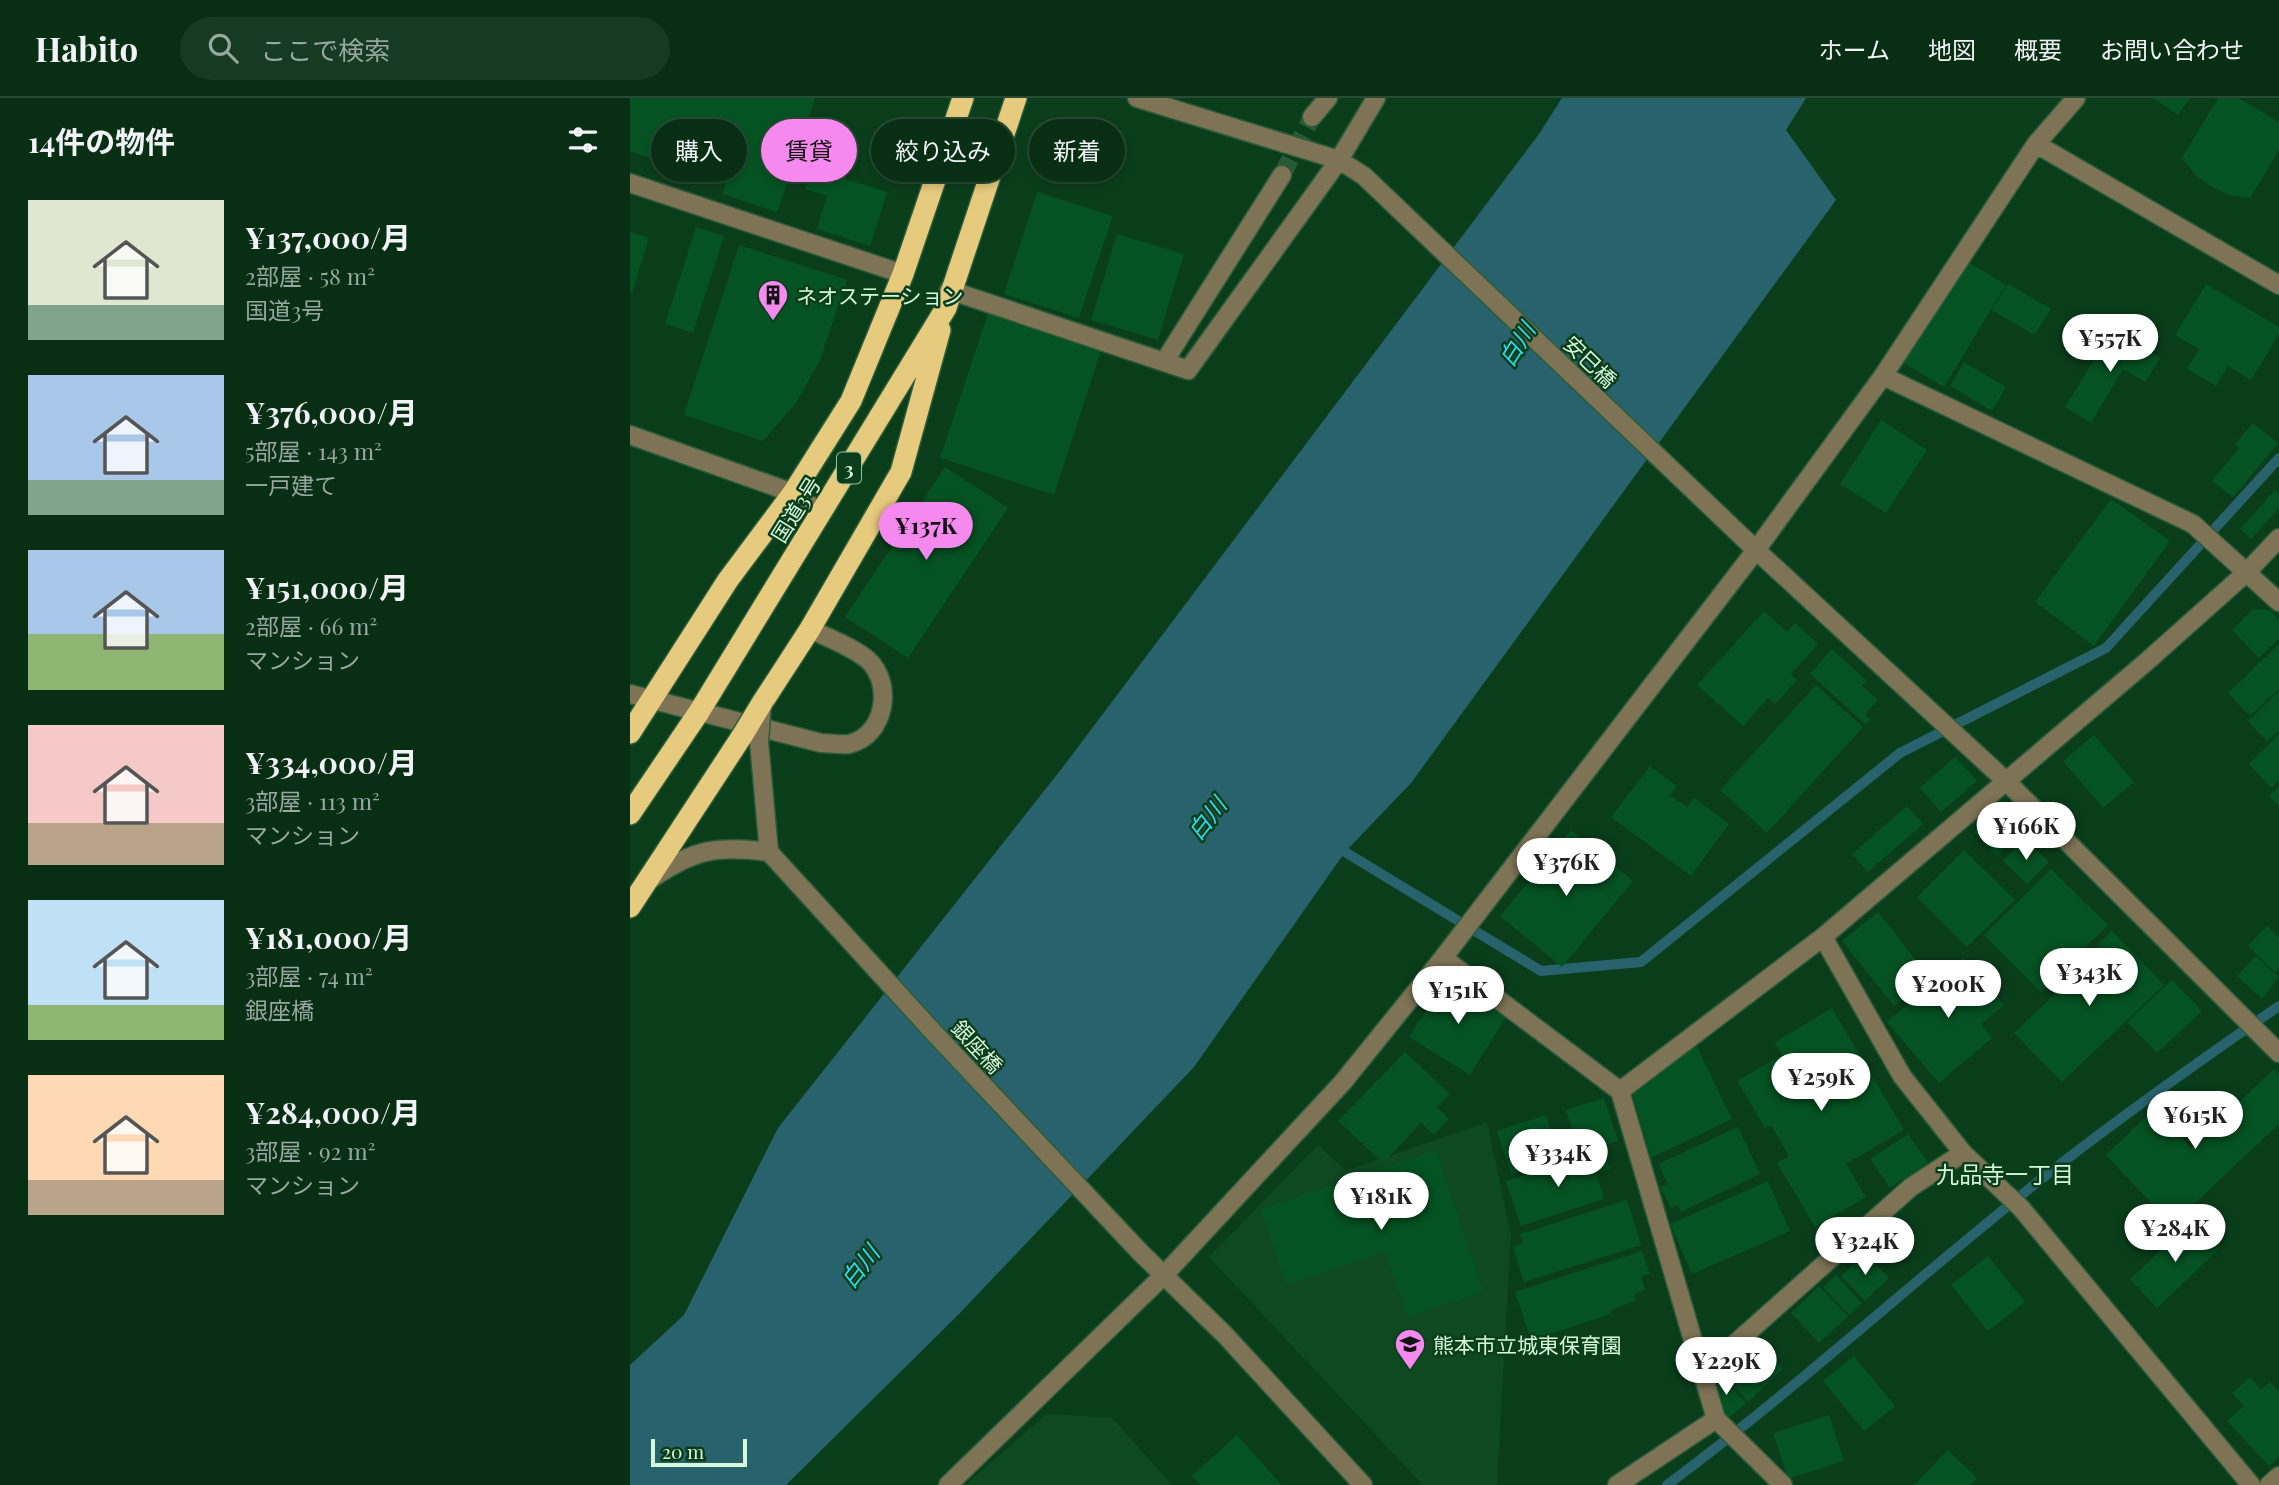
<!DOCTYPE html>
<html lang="ja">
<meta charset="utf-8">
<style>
body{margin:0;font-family:"Playfair Display","Noto Sans JP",serif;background:#163a22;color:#f1f3f6;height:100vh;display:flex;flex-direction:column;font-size:26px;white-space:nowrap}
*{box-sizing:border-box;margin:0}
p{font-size:23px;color:#98a8a0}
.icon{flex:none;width:38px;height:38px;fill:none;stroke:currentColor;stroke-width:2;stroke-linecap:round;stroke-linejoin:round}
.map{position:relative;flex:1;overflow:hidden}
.sheet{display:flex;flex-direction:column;background:#082e14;width:630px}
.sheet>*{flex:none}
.top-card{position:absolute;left:21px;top:21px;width:665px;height:63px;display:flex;gap:14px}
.scale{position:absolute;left:21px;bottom:18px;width:96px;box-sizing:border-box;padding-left:7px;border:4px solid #d6f7db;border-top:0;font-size:19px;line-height:24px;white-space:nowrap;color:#d6f7db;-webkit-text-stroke:5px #0a3e1b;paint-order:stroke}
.price{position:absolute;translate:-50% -60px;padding:0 16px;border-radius:24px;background:#fff;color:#222;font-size:23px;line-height:46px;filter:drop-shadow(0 2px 4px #0008)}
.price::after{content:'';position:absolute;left:50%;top:42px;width:21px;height:16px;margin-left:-10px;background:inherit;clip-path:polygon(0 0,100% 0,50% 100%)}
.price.active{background:#f589ee;color:#111}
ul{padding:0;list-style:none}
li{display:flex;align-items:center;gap:21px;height:175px;padding:0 28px}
li span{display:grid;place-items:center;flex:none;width:196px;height:140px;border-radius:0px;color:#555}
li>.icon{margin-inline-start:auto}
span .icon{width:84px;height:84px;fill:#fffc;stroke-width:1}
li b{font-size:30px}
h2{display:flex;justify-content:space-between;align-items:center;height:84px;padding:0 28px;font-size:30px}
.pill{padding:0 24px;border-radius:32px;background:#082e14;box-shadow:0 4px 10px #0003,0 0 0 2px #294a34;font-size:24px;line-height:63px}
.pill.active{background:#f589ee;color:#111}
header{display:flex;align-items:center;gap:42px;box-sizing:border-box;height:98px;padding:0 35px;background:#082e14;border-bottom:2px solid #294a34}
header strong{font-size:33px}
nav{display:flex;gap:38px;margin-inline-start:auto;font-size:24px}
.search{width:490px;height:63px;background:#163a22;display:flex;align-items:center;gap:18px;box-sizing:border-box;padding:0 24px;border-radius:38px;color:#98a8a0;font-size:26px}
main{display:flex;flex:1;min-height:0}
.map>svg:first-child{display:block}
.built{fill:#0e4922}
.water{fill:#28636d}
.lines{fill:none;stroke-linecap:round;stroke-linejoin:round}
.stream{stroke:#28636d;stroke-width:10}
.building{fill:#055222}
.minor-tunnel{stroke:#295a38;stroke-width:18;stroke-dasharray:18 9;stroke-linecap:butt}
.minor-casing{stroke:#2b5c3a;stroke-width:21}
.highway-casing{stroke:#2b5c3a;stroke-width:24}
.minor{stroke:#7e7355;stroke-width:18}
.highway{stroke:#e6ca7d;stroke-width:21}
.minor-bridge-casing{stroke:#2b5c3a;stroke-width:21;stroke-linecap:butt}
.highway-bridge-casing{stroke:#2b5c3a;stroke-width:24;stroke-linecap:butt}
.minor-bridge{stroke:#7e7355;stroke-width:18}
.highway-bridge{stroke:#e6ca7d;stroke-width:21}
.labels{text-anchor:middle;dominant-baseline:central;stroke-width:5;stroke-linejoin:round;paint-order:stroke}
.shield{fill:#0a3e1b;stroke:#99c0a1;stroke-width:2}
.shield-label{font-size:19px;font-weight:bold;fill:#d6f7db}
.poi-label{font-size:21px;fill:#d6f7db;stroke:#0a3e1b;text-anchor:start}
.street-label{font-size:21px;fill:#d6f7db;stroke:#0a3e1b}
.water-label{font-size:23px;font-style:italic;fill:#2edbf3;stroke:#0a3e1b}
.neighbourhood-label{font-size:23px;fill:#d6f7db;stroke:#0a3e1b}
</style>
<header>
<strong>Habito</strong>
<div class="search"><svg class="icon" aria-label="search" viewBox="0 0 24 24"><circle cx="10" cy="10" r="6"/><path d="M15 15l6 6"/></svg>ここで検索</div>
<nav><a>ホーム</a><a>地図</a><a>概要</a><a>お問い合わせ</a></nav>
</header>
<main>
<section class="sheet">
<h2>14件の物件<svg class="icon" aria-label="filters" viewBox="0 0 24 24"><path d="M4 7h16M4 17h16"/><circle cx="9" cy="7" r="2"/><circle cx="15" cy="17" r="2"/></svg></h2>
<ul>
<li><span style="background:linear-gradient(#dfe7d0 75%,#7fa58c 0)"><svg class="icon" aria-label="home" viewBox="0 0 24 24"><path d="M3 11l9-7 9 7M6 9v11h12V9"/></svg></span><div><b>¥137,000/月</b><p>2部屋 · 58 m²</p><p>国道3号</p></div></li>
<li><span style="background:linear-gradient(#a9c7e8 75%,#7fa58c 0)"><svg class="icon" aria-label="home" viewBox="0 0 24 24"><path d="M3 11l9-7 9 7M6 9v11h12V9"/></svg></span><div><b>¥376,000/月</b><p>5部屋 · 143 m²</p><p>一戸建て</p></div></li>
<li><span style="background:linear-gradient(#a9c7e8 60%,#8fb573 0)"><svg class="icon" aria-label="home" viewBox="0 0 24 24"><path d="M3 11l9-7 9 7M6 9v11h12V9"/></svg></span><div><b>¥151,000/月</b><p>2部屋 · 66 m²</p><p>マンション</p></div></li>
<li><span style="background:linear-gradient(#f6c9c9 70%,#b9a48a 0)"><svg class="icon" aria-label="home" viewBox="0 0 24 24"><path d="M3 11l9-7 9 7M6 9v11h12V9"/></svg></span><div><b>¥334,000/月</b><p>3部屋 · 113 m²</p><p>マンション</p></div></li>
<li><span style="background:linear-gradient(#bfe0f5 75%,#8fb573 0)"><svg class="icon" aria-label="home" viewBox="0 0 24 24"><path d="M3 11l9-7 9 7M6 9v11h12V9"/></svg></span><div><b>¥181,000/月</b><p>3部屋 · 74 m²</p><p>銀座橋</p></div></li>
<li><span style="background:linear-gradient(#ffd9b3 75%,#b9a48a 0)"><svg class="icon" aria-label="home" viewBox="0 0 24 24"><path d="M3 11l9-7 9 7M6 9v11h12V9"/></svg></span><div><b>¥284,000/月</b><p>3部屋 · 92 m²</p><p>マンション</p></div></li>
</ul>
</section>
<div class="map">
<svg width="1649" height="1387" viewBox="0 0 1649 1387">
<rect width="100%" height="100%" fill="#0a3e1b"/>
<!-- built -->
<path class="built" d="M857,1024L881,1137L867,1387H793L579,1159L688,1047L716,1073Z
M417,1316L482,1320L542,1387H335Z"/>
<!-- water -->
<path class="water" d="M932,0H1176L1156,32L1206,102L781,685L715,754L564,969L327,1218L156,1387H0V1267L54,1217L148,1030L433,669L909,36Z"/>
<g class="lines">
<!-- stream -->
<path class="stream" d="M715,754L911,873L1011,864L1270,655L1476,550L1649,360
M1037,1387C1166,1291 1284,1182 1410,1082C1487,1021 1568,964 1649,908"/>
</g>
<!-- building -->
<path class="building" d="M0,0H185L147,114L92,96L96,85L0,53Z
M1523,0H1560L1548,17Z
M1588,0H1608L1649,24V52L1620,100L1599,97L1582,89L1566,78L1552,60Z
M182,71L257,94L240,148L187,131L197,98L175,91Z
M407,94L483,118L449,220L374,196Z
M66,129L94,138L63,235L35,226Z
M0,134L19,140L2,195L0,194Z
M487,136L554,156L528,242L461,222Z
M109,147L217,182L190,262L166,305L133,343L54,317Z
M1333,161L1376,187L1314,289L1270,263Z
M1378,186L1421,211L1404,237L1362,212Z
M1576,186L1649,229V236L1621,282L1598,268L1586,288L1557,271L1569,251L1545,237Z
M358,215L471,252L424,397L310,360Z
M1482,232L1530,260L1515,284L1493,271L1461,325L1435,309Z
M1334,264L1376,289L1362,313L1320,288Z
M1251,322L1297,352L1256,415L1210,386Z
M1623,325L1648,345L1603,399L1582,383L1609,350L1605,346Z
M315,369L378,410L278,560L215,519Z
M1645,392L1649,395V410L1621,441L1610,431Z
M1481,401L1540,443L1464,548L1405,504Z
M1623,511L1640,512L1649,522V541L1629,560L1602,532Z
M1134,513L1157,534L1165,525L1188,546L1161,576L1167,582L1145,606L1138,600L1113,628L1067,587Z
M1649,546V591L1620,618L1598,595Z
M1202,551L1237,583L1232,588L1248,602L1235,616L1241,621L1236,627L1180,576Z
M1186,587L1233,629L1137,735L1090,692Z
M1649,593V632L1637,644L1618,623Z
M1649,636V682L1641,690L1619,666Z
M1464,637L1504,684L1473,710L1433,663Z
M1325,659L1347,683L1311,714L1290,690Z
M1020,668L1047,688L1040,697L1057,709L1064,700L1099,726L1061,778L981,719Z
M1649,689V708L1639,698Z
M1277,708L1293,726L1238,774L1222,756Z
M1366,712L1389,736L1367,758L1344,734Z
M941,732L1003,783L932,869L870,818Z
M1395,741L1419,764L1397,786L1373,763Z
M1334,752L1385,802L1337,849L1287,799Z
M1421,771L1478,827L1411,894L1354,837Z
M1248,814L1300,880L1264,908L1212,843Z
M1637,828L1649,839V871L1645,874L1618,848Z
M1482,833L1534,887L1432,984L1384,935L1471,852L1467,847Z
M1626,858L1649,879L1632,901L1607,878Z
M1333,860L1374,907L1351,926L1362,940L1309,985L1257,924Z
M817,880L877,917L840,977L779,939Z
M1542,882L1572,913L1527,955L1497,924Z
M1202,910L1274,1032L1216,1066L1236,1099L1185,1129L1147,1065L1159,1058L1141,1027L1135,1030L1107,983L1152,957L1145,944Z
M1065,945L1102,1021L1021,1060L1001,990Z
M775,954L820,996L807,1009L819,1021L804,1037L791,1025L753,1065L708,1023Z
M1644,971L1649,976V1026L1542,1127L1476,1057L1524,1011L1561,1050Z
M974,1000L988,1043L950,1054L936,1012Z
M916,1017L930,1061L881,1076L867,1033Z
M1108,1029L1130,1076L1051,1114L1048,1107L1041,1110L1030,1089L1038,1086L1028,1066Z
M1278,1036L1298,1065L1260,1090L1240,1061Z
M806,1052L854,1194L777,1219L755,1154L656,1187L631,1111Z
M974,1053L980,1071L966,1075L974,1101L891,1128L876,1083Z
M1138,1083L1160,1133L1062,1176L1040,1126Z
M997,1102L1011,1147L894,1184L883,1149L893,1145L890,1136Z
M1563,1122L1590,1150L1527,1210L1500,1181Z
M1012,1153L1020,1176L1011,1178L1015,1192L1004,1196L1006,1203L980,1212L981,1216L901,1242L885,1194Z
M1235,1155L1259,1180L1235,1203L1211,1178Z
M1358,1158L1395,1204L1358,1233L1321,1187Z
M1206,1177L1232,1205L1219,1217L1193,1189Z
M1189,1188L1218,1218L1189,1245L1161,1215Z
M1132,1250L1153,1271L1118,1304L1092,1276L1117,1252L1123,1259Z
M1224,1258L1265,1308L1234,1333L1193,1283Z
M1089,1277L1116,1305L1096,1322L1079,1288Z
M1620,1279L1631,1291L1640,1284L1649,1293V1359L1639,1368L1597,1323L1614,1308L1602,1295Z
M1199,1317L1214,1363L1158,1381L1143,1335Z
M607,1337L652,1387H571L562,1378Z
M1318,1352L1347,1380L1340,1387H1284Z"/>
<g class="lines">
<!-- minor-tunnel -->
<path class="minor-tunnel" d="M652,77L682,19"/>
<!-- minor casing -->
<g class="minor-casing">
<path id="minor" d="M507,0L709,62L734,78L1126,452L1376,683L1649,955
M682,19L698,0
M1406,46L1649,187
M0,85L273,176
M319,192L558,272L709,62L746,0
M534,264L652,77
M1253,278L1563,426L1649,504
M0,337L163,395L191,415
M0,596L191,645C200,645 211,647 219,646C255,638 264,586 238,562C223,549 198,540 180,531
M129,644L139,754L307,938L510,1154L595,1237L733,1387
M21,781C64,751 88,747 139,754
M1193,839L1272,978L1333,1055L1391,1110L1621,1387
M813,860L990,993L1086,1321L1153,1387
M990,993L1193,839L1515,565L1617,474L1649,440
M1072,1275L1281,1089L1333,1055
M318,1387L535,1176L713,984L813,860L1126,452L1253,278L1406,46L1446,0
M987,1387L1086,1321
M1639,1387L1649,1378"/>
</g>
<!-- highway casing -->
<g class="highway-casing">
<path id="highway" d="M132,605L180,531L271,374L310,232
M0,635L98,482L163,395L221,303L273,176L333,0
M0,716L69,614L316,210L386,0
M0,809L112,638"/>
</g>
<!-- minor -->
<use href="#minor" class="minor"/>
<!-- highway -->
<use href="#highway" class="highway"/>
<!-- minor-bridge casing -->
<g class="minor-bridge-casing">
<path id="minor-bridge" d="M129,644L132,605"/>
</g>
<!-- highway-bridge casing -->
<g class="highway-bridge-casing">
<path id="highway-bridge" d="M112,638L132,605"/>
</g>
<!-- minor-bridge -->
<use href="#minor-bridge" class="minor-bridge"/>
<!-- highway-bridge -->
<use href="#highway-bridge" class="highway-bridge"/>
</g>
<!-- icons -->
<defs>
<g id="building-pin" transform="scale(1.575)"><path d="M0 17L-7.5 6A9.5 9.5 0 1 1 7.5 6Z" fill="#f589ee" stroke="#0a3e1b"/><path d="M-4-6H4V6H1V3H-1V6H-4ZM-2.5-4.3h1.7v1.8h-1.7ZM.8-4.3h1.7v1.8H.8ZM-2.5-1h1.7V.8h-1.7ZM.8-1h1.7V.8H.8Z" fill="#111"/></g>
<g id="school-pin" transform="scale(1.575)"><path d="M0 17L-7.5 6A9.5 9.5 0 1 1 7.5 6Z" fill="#f589ee" stroke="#0a3e1b"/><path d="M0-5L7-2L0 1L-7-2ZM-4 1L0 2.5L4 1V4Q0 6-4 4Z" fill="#111"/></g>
</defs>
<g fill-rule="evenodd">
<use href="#building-pin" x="143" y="197"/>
<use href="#school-pin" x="780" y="1246"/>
</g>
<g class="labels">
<!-- shield labels -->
<rect class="shield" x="207" y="354.5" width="24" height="31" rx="5"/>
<g class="shield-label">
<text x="219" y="370">3</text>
</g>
<!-- poi labels -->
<g class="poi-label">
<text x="166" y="197">ネオステーション</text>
<text x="803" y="1246">熊本市立城東保育園</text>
</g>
<!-- street labels -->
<g class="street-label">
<text transform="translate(961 263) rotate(44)">安巳橋</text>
<text transform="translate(165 411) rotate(-58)">国道3号</text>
<text transform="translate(348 948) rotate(47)">銀座橋</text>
</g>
<!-- water labels -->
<g class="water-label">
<text transform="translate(886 246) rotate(-58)">白川</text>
<text transform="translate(576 720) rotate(-52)">白川</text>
<text transform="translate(229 1168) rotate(-52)">白川</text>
</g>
<!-- neighbourhood labels -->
<g class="neighbourhood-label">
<text x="1375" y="1075">九品寺一丁目</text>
</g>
</g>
</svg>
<div class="scale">20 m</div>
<b class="price" style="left:1480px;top:276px">¥557K</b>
<b class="price active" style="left:296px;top:464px">¥137K</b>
<b class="price" style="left:1396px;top:764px">¥166K</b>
<b class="price" style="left:936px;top:800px">¥376K</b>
<b class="price" style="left:1459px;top:910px">¥343K</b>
<b class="price" style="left:1318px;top:922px">¥200K</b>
<b class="price" style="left:828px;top:928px">¥151K</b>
<b class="price" style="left:1191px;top:1015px">¥259K</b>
<b class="price" style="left:1565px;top:1053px">¥615K</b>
<b class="price" style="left:928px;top:1091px">¥334K</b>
<b class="price" style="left:751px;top:1134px">¥181K</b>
<b class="price" style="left:1545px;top:1166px">¥284K</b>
<b class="price" style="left:1235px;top:1179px">¥324K</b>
<b class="price" style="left:1096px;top:1299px">¥229K</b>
<div class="top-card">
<a class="pill">購入</a>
<a class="pill active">賃貸</a>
<a class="pill">絞り込み</a>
<a class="pill">新着</a>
</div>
</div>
</main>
